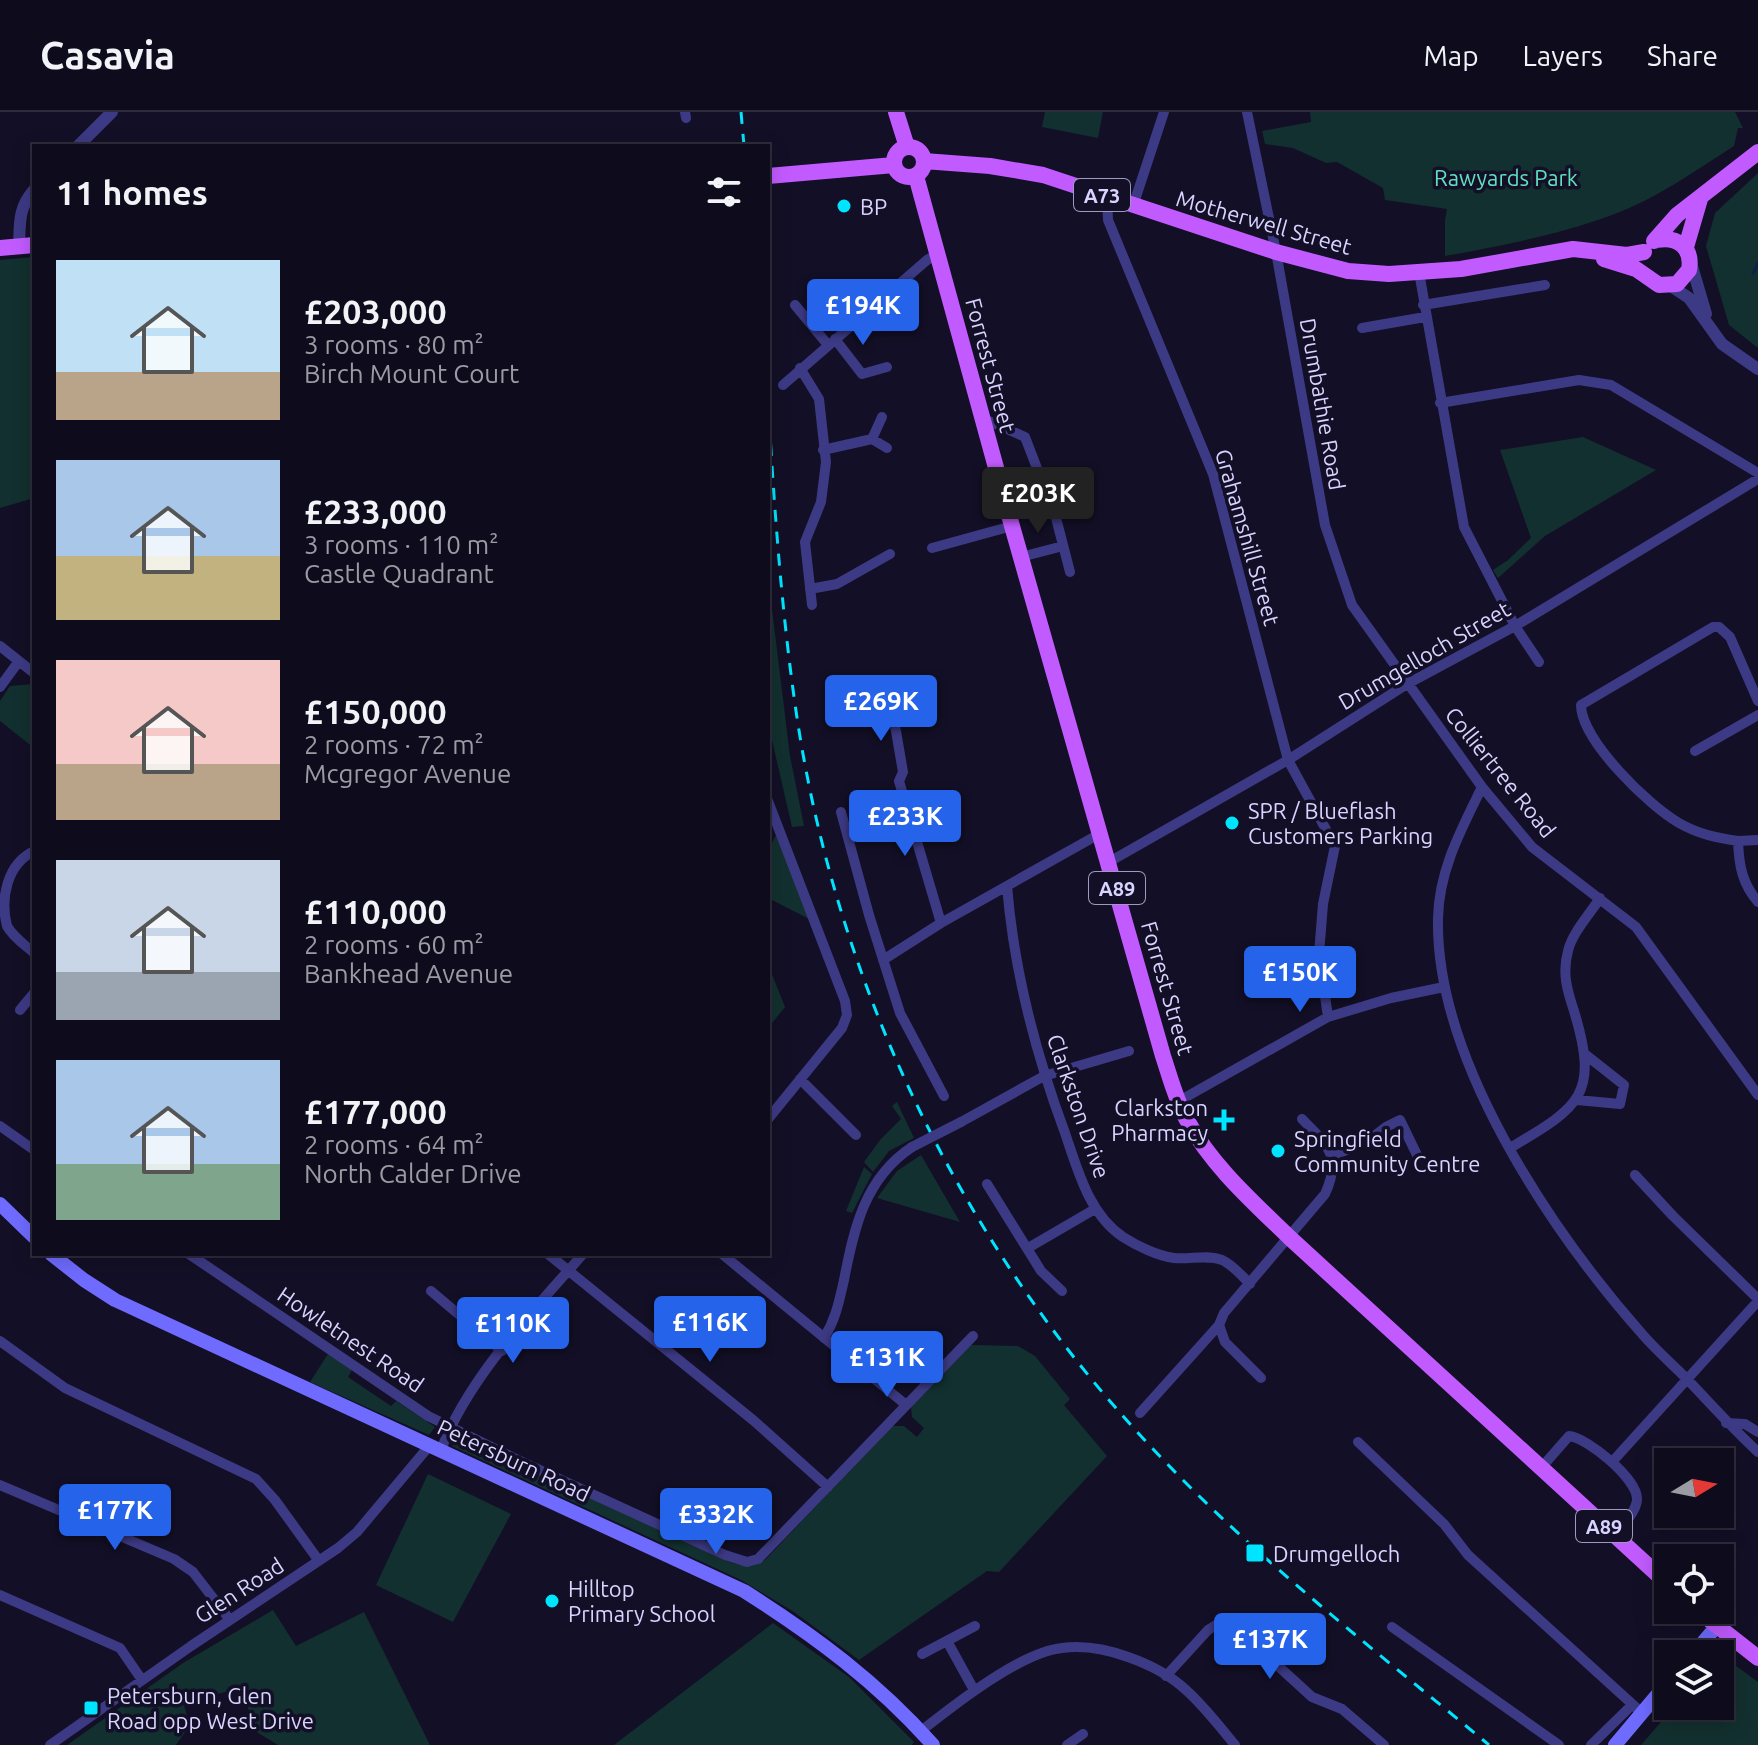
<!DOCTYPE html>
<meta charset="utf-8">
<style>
body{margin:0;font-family:Ubuntu,sans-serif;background:#171425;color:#f1f3f6;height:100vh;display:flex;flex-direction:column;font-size:30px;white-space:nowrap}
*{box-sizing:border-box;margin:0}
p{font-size:26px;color:#9b9ba3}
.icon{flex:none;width:44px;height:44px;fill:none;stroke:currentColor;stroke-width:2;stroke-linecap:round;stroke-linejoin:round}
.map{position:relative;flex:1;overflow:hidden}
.panel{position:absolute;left:32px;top:32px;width:738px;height:1112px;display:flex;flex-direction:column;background:#0e0b1c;border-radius:0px;box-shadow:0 4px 20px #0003,0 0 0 2px #2e2b3b}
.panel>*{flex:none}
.needle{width:52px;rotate:80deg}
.fabs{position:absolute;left:1654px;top:1336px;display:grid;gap:16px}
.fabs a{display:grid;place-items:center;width:80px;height:80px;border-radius:0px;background:#0e0b1c;box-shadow:0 4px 20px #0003,0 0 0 2px #2e2b3b;font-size:40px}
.price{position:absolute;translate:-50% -68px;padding:0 18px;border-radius:8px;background:#2563eb;color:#fff;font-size:26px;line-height:52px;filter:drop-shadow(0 2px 4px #0008)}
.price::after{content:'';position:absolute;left:50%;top:48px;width:24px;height:18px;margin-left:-12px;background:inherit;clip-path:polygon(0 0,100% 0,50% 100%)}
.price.active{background:#222;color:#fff}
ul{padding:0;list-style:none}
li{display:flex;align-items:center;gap:24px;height:200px;padding:0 24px}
li span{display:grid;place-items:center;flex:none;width:224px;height:160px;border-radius:0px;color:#555}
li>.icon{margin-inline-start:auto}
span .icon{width:96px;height:96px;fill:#fffc;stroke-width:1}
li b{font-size:34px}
h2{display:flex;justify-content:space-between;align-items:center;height:96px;padding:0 24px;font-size:34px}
header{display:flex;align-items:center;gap:48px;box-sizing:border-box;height:112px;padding:0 40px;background:#0e0b1c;border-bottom:2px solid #2e2b3b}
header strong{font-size:38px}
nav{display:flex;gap:44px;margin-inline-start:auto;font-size:28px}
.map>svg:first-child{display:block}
.green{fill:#12302f}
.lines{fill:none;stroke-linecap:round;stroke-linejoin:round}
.stream{stroke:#0c2248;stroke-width:3}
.minor{stroke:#3d3a85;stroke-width:10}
.tertiary{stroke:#3d3a85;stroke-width:12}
.secondary{stroke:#6f6bff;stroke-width:14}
.primary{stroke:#c25bff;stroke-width:16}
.rail{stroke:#00e5ff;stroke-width:3;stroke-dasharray:12 10;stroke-linecap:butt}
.minor-bridge{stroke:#3d3a85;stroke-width:10}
.poi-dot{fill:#00e5ff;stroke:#130f26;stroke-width:3}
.labels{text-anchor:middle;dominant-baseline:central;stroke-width:7;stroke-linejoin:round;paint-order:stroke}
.shield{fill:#130f26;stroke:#9e99be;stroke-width:2}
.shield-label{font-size:20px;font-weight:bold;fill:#d9d4ff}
.park-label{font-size:22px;fill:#5fe0c0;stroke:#130f26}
.poi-label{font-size:22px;fill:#d9d4ff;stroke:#130f26;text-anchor:start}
.street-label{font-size:22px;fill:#d9d4ff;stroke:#130f26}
</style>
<header>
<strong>Casavia</strong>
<nav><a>Map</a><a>Layers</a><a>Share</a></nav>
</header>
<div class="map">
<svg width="1758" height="1633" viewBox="0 0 1758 1633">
<rect width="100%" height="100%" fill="#130f26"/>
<!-- green -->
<path class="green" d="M1045,0H1103L1098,26L1042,15Z
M1310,0H1735L1743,16H1738L1734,34C1695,59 1656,87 1612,103C1558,123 1500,134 1445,144V108L1447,97L1385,88L1383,76L1337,50L1326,51L1293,36L1265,32L1262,19L1311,10Z
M1758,61V236L1729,213L1706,134L1715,101Z
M34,145V386L0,396V148Z
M1583,325L1656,358L1545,424L1498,466L1493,458L1508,448L1531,426L1500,338Z
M768,464L790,644L804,714L792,715L768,611Z
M34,572V636L0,609V589L10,574Z
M778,719L813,809L768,786V739Z
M768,852L785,895L768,916Z
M897,990L914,1026L889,1039L873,1060L864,1050L880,1028L901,1007L892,994Z
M921,1043L960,1110L877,1086L897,1059Z
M864,1055L872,1062L852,1101L846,1099Z
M971,1233L1018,1234L1035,1244L1070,1287L1064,1293L1107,1344L999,1460L987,1459L859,1548L794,1500L741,1468L452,1334L457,1325L729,1450C744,1454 753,1457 766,1447L892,1314H904L917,1325L924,1316L912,1305L911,1295Z
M328,1242L352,1258L348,1265L391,1294L396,1289L435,1315L429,1323L310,1270Z
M428,1362L511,1402L453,1510L376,1473Z
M273,1498L296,1534L364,1500L430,1633H278L255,1619L242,1576L183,1590L190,1613L176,1633H67L183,1551Z
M773,1511L849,1565L914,1630L912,1633H614Z
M1721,1543L1758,1570V1633H1641L1675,1594H1720Z"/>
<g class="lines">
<!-- stream -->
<path class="stream" d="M1753,162L1758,151"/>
<!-- minor -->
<path class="minor" d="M685,0L686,6
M1247,0L1276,140L1325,413L1352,493L1482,675L1532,735L1636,815L1758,983
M1107,85L1108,108L1213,362L1288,648L1335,734L1323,792L1319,842L1328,905
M1133,94L1164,0
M1419,160L1464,415L1515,514L1539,550
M795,193L828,233
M1423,193L1545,173
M1362,216L1425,205
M835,227L862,262L887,255
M800,256L819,287L826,350L821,390L805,430L812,493
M783,273L927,148L938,142
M1440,291L1579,268L1611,273L1758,361
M982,306L1025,325L1045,377
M872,327L882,305
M823,338L872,327L887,336
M1056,406L1070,460
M932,436L1012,414
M1021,445L1063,434
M810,477L837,472L890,442
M0,534L34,561
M0,575L19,549
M892,596L903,660L899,669L941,811
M1695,639L1758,603
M1482,675C1461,718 1439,758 1438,806C1435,948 1552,1120 1643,1223C1656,1238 1672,1252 1686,1266C1710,1291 1732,1316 1758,1340
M768,689L845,889L847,903L842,916L768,1007
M841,700L869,803L900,901L944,984
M1758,728L1738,729C1739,754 1742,771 1758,790
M1738,729C1717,726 1698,722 1679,711C1649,694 1581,628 1581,593L1713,515H1719L1730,525L1758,589
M34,739C7,752 0,786 7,814C13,825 25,833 34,841
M1109,750L1288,648L1407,572L1515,514L1758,367
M1007,774C1014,860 1035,940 1065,1021C1078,1059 1089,1102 1123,1125C1137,1134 1158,1144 1174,1146C1189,1148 1207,1142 1222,1148C1233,1153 1242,1164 1250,1172
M883,848L941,811L1101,721
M20,898L34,881
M800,967L856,1023
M1577,988L1620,992L1624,973L1586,943
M1179,989L1328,905L1391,886L1444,875
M961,1010L1044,964L1129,939
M0,1014L34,1038
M1510,1036C1579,995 1600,984 1574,899C1567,878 1562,861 1568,839C1572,821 1590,802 1600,786
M1333,1044L1369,1028L1386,1015L1400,1008L1418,1045
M1635,1063L1673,1104L1758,1187
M987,1072L1041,1159L1062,1179
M1028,1136L1095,1097
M189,1142L428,1304L518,1348L725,1443L747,1450L758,1447L973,1224
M548,1142L753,1308L828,1375
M722,1142L905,1292
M431,1179L502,1239
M1219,1213L1225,1230L1261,1266
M824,1226C836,1207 839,1189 844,1168C854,1116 865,1066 912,1035
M0,1229L65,1276L256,1367L275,1388L319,1449
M1140,1301L1219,1213L1224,1201L1325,1082C1342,1045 1328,1033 1302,1007
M1726,1311L1745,1312L1758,1320
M1358,1330L1444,1412L1468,1443L1641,1600
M441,1338C468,1266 533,1199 583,1142
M1612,1350L1758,1189
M1541,1356L1569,1324C1588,1326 1636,1366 1637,1386C1638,1398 1622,1414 1616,1425
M0,1373L174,1447L193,1460L230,1508
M0,1483L120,1536L142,1568
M1392,1515L1559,1633
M947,1529L974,1578
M922,1542L975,1514
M1166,1564L1208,1518L1224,1508L1231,1511L1312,1585L1342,1597L1384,1633
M921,1619C954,1593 1021,1540 1062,1536C1085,1533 1106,1537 1128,1545C1148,1552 1170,1563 1186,1578C1204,1594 1220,1615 1235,1633
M50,1633L191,1534L338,1436L357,1420L430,1333
M1067,1633L1083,1622
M1591,1633L1632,1593"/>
<!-- tertiary -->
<path class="tertiary" d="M78,34L112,0
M19,134C20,111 18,96 34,78
M1691,151L1706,202
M1671,174L1689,186L1722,232L1758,257"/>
<!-- secondary -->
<path class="secondary" d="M0,1092L34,1125
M51,1142L84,1168L115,1188L744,1479C815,1524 877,1570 933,1633
M1693,1542L1716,1515
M1615,1633L1668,1570"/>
<!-- primary -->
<path class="primary" d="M896,0L907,35
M894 50a15 15 0 1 1 30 0a15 15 0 1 1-30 0Z
M924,49L990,54L1043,63L1276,140L1348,159L1389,162L1461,157L1573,137L1627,143L1644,140
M768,64L894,53
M916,64L1012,414L1163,944C1170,965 1176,989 1187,1008C1212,1054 1253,1090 1290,1126L1668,1472
M1654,129L1677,103L1758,40
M1686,135L1700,87
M0,136L34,133
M1604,147L1636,157L1659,173L1677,172L1689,158C1693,136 1678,124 1657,128
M1697,1498L1758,1546"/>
<!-- rail -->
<path class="rail" d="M741,0L744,34
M768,288C774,392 781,495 796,599C836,873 962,1135 1153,1337C1255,1446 1375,1538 1489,1633"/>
<!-- minor-bridge -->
<path class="minor-bridge" d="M912,1035L961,1010"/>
</g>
<!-- markers -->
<g class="poi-dot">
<circle cx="844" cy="94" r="8"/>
<circle cx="1232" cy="711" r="8"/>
<path d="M1220 996h8v8h8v8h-8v8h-8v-8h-8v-8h8z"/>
<circle cx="1278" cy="1039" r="8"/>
<rect x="1245" y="1431" width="20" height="20" rx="4"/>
<circle cx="552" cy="1489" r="8"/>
<rect x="83" y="1588" width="16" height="16" rx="4"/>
</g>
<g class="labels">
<!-- shield labels -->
<g class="shield">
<rect x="1074" y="67" width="56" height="32" rx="6"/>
<rect x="1089" y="760" width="56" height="32" rx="6"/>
<rect x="1576" y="1398" width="56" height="32" rx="6"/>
</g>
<g class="shield-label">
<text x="1102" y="83">A73</text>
<text x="1117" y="776">A89</text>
<text x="1604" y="1414">A89</text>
</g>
<!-- park labels -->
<g class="park-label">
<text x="1506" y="65">Rawyards Park</text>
</g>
<!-- poi labels -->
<g class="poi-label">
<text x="860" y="94">BP</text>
<text x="1248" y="698">SPR / Blueflash<tspan x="1248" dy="25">Customers Parking</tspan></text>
<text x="1208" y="995" text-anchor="end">Clarkston<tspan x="1208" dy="25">Pharmacy</tspan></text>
<text x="1294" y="1026">Springfield<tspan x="1294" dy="25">Community Centre</tspan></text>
<text x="1273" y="1441">Drumgelloch</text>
<text x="568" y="1476">Hilltop<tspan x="568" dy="25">Primary School</tspan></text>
<text x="107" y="1583">Petersburn, Glen<tspan x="107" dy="25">Road opp West Drive</tspan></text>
</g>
<!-- street labels -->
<g class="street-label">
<text transform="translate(1264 110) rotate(16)">Motherwell Street</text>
<text transform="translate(991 253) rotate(75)">Forrest Street</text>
<text transform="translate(1323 292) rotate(80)">Drumbathie Road</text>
<text transform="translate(1248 425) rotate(74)">Grahamshill Street</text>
<text transform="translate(1424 543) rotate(-30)">Drumgelloch Street</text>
<text transform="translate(1501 660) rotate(51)">Colliertree Road</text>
<text transform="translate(1168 876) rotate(74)">Forrest Street</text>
<text transform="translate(1079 994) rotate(71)">Clarkston Drive</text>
<text transform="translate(351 1227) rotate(34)">Howletnest Road</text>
<text transform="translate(514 1348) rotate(25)">Petersburn Road</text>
<text transform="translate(239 1478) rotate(-33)">Glen Road</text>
</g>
</g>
</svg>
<div class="fabs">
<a><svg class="needle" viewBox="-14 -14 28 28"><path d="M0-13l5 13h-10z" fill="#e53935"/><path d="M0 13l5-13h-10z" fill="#9b9ba3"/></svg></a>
<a><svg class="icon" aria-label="locate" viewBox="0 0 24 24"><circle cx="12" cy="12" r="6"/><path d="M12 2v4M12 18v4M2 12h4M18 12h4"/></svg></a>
<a><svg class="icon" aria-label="layers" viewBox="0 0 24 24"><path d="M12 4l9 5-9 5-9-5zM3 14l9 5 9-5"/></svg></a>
</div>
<b class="price" style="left:863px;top:235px">£194K</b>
<b class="price active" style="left:1038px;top:423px">£203K</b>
<b class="price" style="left:881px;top:631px">£269K</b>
<b class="price" style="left:905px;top:746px">£233K</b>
<b class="price" style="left:1300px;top:902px">£150K</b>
<b class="price" style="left:710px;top:1252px">£116K</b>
<b class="price" style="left:513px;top:1253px">£110K</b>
<b class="price" style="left:887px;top:1287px">£131K</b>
<b class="price" style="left:115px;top:1440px">£177K</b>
<b class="price" style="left:716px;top:1444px">£332K</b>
<b class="price" style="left:1270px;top:1569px">£137K</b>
<section class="panel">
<h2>11 homes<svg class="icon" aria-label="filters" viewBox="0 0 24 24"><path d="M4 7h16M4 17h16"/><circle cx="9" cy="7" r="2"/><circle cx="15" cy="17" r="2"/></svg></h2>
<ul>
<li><span style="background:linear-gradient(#bfe0f5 70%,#b9a48a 0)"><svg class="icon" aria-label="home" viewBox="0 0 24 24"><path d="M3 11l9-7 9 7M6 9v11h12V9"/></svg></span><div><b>£203,000</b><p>3 rooms · 80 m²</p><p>Birch Mount Court</p></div></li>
<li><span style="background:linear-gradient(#a9c7e8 60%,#c2b280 0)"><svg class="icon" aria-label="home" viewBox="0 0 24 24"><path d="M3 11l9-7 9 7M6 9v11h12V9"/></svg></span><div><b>£233,000</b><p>3 rooms · 110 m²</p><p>Castle Quadrant</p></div></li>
<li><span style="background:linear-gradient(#f6c9c9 65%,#b9a48a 0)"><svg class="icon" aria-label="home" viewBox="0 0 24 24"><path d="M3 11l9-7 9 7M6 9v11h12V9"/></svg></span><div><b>£150,000</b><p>2 rooms · 72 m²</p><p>Mcgregor Avenue</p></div></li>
<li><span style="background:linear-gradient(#c9d6e8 70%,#9aa5b1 0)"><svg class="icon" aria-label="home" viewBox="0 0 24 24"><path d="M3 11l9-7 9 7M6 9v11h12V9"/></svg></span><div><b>£110,000</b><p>2 rooms · 60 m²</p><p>Bankhead Avenue</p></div></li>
<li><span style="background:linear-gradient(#a9c7e8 65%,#7fa58c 0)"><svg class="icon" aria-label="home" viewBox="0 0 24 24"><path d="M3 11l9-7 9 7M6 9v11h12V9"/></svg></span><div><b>£177,000</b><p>2 rooms · 64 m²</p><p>North Calder Drive</p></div></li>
</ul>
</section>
</div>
